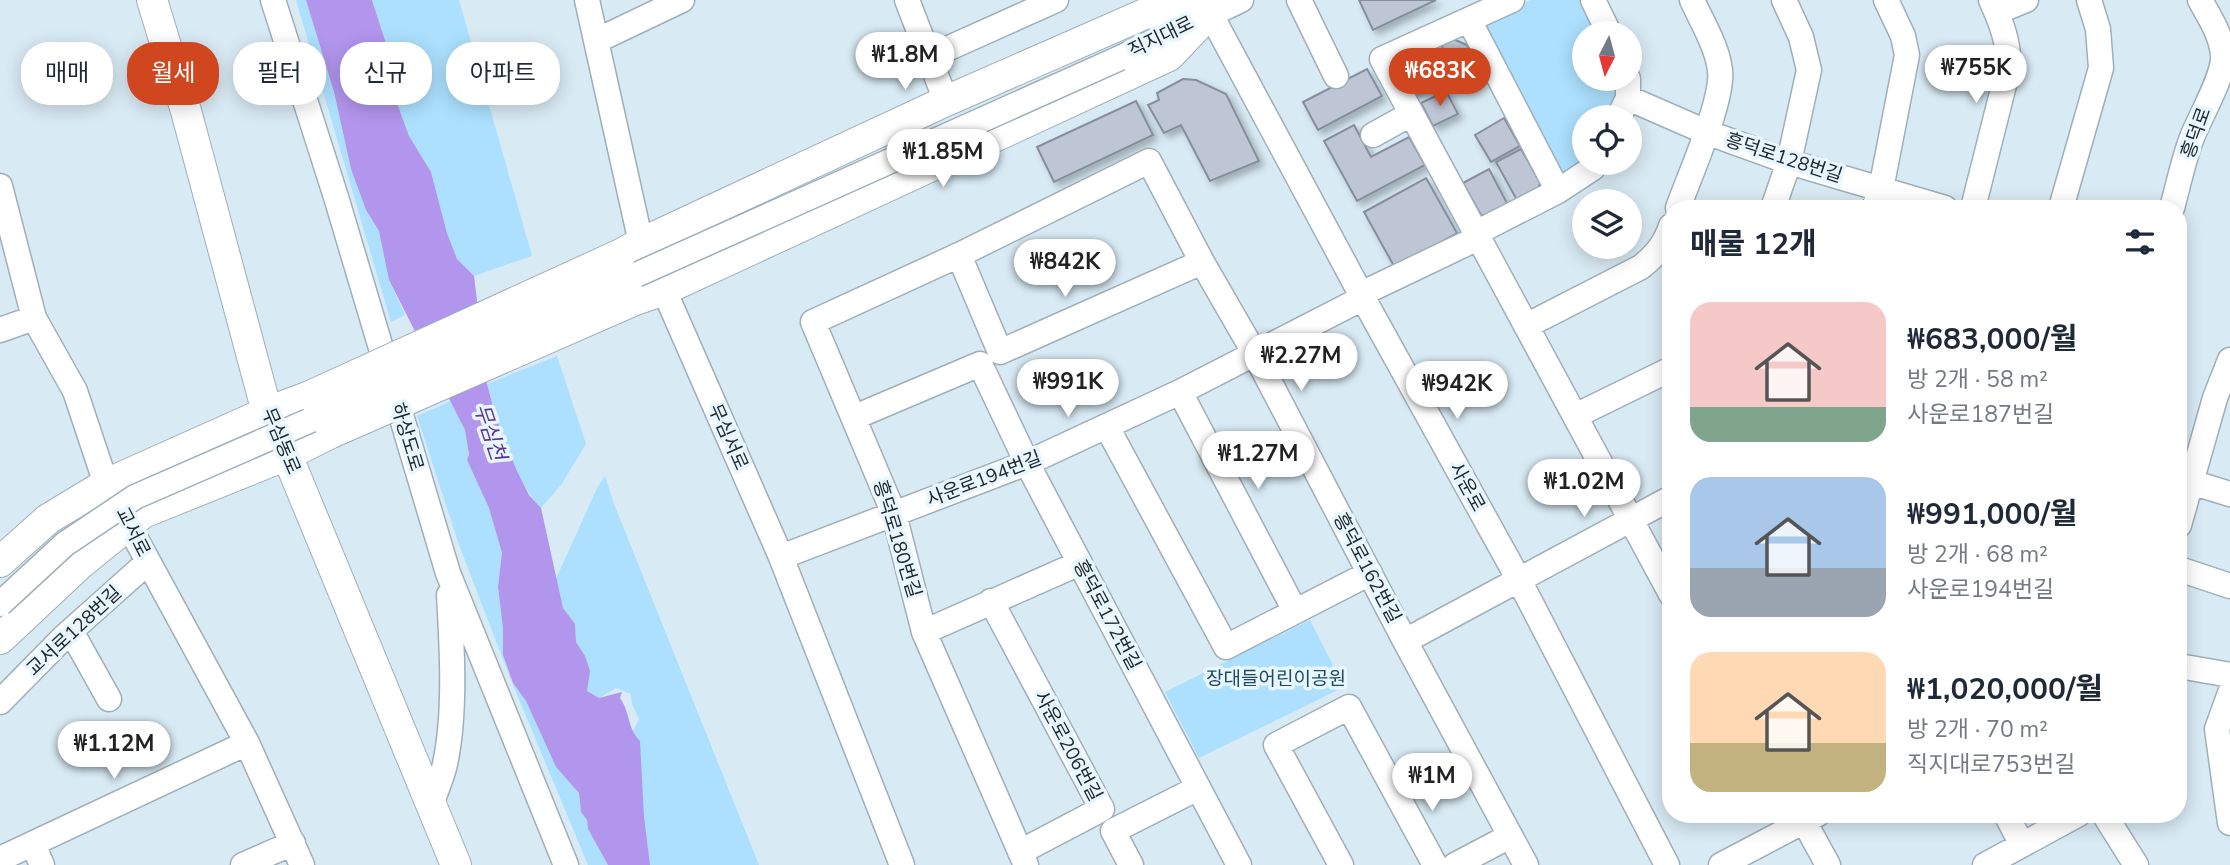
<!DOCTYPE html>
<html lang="ko">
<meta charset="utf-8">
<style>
body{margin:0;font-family:"Nunito Sans","Noto Sans KR",sans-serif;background:#f6f6f7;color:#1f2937;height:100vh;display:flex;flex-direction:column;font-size:26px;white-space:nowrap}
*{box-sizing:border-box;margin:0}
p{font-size:23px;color:#747a83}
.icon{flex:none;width:38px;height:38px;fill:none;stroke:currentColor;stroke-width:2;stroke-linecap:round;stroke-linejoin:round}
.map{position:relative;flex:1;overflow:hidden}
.details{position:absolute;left:1662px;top:200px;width:525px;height:623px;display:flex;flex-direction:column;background:#fff;border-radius:28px;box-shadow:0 4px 18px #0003}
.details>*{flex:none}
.top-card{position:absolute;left:21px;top:42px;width:665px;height:63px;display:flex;gap:14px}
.needle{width:46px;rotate:186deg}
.buttons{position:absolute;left:1572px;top:21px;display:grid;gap:14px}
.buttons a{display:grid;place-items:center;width:70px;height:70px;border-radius:50%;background:#fff;box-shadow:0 4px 18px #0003;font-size:35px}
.price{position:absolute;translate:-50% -60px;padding:0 16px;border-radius:24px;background:#fff;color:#222;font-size:23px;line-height:46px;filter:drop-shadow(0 2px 4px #0008)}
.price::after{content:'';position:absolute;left:50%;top:42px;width:21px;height:16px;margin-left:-10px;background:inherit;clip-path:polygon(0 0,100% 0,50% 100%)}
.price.on{background:#cf461f;color:#fff}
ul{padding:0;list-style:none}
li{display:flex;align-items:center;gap:21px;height:175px;padding:0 28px}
li span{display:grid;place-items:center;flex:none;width:196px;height:140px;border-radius:21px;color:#555}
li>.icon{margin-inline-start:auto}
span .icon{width:84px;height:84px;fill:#fffc;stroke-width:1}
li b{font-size:30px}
h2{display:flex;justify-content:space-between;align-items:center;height:84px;padding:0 28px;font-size:30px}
.chip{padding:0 24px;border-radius:28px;background:#fff;box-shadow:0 4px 18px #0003;font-size:24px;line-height:63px}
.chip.on{background:#cf461f;color:#fff}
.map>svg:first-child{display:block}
.green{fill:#ace0fe}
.water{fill:#b295ed}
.building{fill:#bec5d5;stroke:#868d9c;stroke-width:2;filter:url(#shadow)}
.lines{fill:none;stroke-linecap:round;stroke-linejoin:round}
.minor-casing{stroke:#9eafb9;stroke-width:27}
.major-casing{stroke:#9eafb9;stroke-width:32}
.minor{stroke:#fff;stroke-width:24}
.major{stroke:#fff;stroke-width:30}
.minor-bridge-casing{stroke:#9eafb9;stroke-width:27;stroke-linecap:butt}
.major-bridge-casing{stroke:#9eafb9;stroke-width:32;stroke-linecap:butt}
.minor-bridge{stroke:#fff;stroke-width:24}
.major-bridge{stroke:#fff;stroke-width:30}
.labels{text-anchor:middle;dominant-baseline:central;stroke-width:7;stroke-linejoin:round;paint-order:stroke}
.street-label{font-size:19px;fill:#21282c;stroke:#e8f6ff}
.park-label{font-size:19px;fill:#1d4b62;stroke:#e8f6ff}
.water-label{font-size:21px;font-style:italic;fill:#5b3397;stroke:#e8f6ff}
</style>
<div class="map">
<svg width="2230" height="865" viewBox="0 0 2230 865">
<defs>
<filter id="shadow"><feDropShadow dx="4.5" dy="4.5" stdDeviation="3.5" flood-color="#0004"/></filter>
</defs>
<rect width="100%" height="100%" fill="#d8eaf4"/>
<!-- green -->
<path class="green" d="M296,0H306L334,92L351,169L366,210L379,231L389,280L405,315L391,322Z
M372,0H459L532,256L474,276L457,260L447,233L431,172L409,136L393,92L390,56Z
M1531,0H1581L1596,33H1584V79H1616L1618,95L1609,117H1584V163L1567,175L1553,174L1480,35L1488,20Z
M557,356L586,444L561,485L541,508C511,474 498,427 487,384Z
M451,401C459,418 474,441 467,460L489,508L502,553L498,587L503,628V655L513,683L526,701L556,767L579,793L581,812L587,820L588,829L608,865H588L511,680L459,545L417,416Z
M605,476L614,504L759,865H650L632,733L639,719L632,704L631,694L616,688L599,698L587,691L585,656L576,642L575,624L563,609L555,581L598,486Z
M1310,620L1344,687L1199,758L1165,692Z"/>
<!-- water -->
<path class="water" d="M306,0H372L390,56L393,92L409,136L431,172L447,233L457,259L474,276L487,384L496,418L516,469L529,495L541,508L563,608L575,624L576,642L585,656L590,671L587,691L599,698L622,692L620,698C631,714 627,728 640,741L644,817L650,865H608L588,829L587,820L581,812L579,793L556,767L526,701L513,683L503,655V628L498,587L502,553L489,508L467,460L469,454L465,430L389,280L379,231L366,210L351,169L334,92Z"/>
<!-- building -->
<path class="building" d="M1359,0H1436L1373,30Z
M1453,39L1467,45L1478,66L1457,77L1441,45Z
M1430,50L1444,78L1411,95L1402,75L1404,63Z
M1367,69L1382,96L1318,130L1303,102Z
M1183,79L1196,80L1226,94L1259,161L1210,181L1181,125L1164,133L1148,105L1159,100L1157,93Z
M1446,91L1458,114L1433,126L1421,103Z
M1136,101L1153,135L1054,182L1037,147Z
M1504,118L1520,146L1491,162L1475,135Z
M1354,125L1371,157L1409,137L1425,165L1357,201L1324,141Z
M1521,149L1540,182L1538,191L1518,202L1496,162Z
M1489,169L1509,207L1495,215H1481L1463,183Z
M1426,178L1457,233L1395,268L1364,212Z"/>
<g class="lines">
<!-- minor casing -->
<g class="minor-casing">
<path id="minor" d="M273,0L336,197L448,573L566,865
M587,0L641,243L664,290L781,557L902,865
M907,0L946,101
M1203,0L1363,298L1519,580L1667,865
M1299,0L1336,76
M1512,0L1382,59L1671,594
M1593,0L1609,33
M1997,12L2026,0
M1469,20L1558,191
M598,40L682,0
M929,57L1056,0
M1120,58L1241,0
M1628,98L1706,132L1789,162L1945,208
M1619,117L1628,98V79
M1373,135L1411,114
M0,186L34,318L75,391L106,484L247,743L302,865
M1678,208C1689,177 1724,99 1720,70C1717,46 1702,22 1692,0
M1773,208L1789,162L1809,70L1801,37L1784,0
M1874,208L1881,189L1907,55L1903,36L1886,0
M1973,208L2008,69C2010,44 2001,22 1991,0
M2061,208L2101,68L2098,29L2089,0
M2172,208C2178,186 2183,162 2191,140C2199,118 2225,75 2223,55C2221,34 2210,18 2200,0
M1476,233L1558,191L1593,168L1596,163
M959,255L1000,352L1202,262
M1361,294L1478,238
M1526,326L1641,267C1656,255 1665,244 1671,226
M0,330L34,318
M1180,392L1295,611
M1575,416L1671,369
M855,417L980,364L1027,463L1239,865
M1107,427L1226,647L1370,573
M2191,482L2230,494
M2179,525L2215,398L2230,360
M781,557L1027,463L1180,392L1363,298
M2179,569L2230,586
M991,601L1102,809L1020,852
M71,631L109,699
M924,632L1080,563
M1405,641L1671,498
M2179,666L2230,675
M2230,693L2217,729L2230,823
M0,702L64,637L148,562
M431,806C435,792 442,778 445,764C456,713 452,647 449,595
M1800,814L1828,865
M2006,814L2022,845
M2104,814L2136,865
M33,844L42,865
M0,859L247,743
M243,865L293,843
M1026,865L924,632L894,514L813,322L959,255L1149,161L1202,262L1255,354L1405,641L1526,865
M1131,865L1113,831L1198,788
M1341,865L1276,745L1349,707L1435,865
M1455,865L1510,836
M1721,865L1818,814
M1985,865L2079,814"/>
</g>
<!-- major casing -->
<g class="major-casing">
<path id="major" d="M152,0L186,111L267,412L279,442L287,455L456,865
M621,254L641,243L946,101L1149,12L1209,14
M635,300L664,290L1169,56L1209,14
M0,562L48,519L106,484L267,412L310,396
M0,639L80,564L143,513L287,455L331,433"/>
</g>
<!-- minor -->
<use href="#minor" class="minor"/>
<!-- major -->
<use href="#major" class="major"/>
<!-- minor-bridge casing -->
<g class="minor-bridge-casing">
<path id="minor-bridge" d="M0,604L65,544L135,497L375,392L1120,58"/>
</g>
<!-- major-bridge casing -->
<g class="major-bridge-casing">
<path id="major-bridge" d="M310,396L621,254
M331,433L635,300"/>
</g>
<!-- minor-bridge -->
<use href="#minor-bridge" class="minor-bridge"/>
<!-- major-bridge -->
<use href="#major-bridge" class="major-bridge"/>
</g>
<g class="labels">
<!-- street labels -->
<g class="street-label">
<text transform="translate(1161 37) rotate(-26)">직지대로</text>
<text transform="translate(2196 133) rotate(-70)">흥덕로</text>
<text transform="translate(1784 158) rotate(18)">흥덕로128번길</text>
<text transform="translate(407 437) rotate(73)">하상도로</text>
<text transform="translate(728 437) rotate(66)">무심서로</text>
<text transform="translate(281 441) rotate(67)">무심동로</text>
<text transform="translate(984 479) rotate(-21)">사운로194번길</text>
<text transform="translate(1467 487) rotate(61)">사운로</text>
<text transform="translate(133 532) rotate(63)">교서로</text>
<text transform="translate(897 539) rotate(73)">흥덕로180번길</text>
<text transform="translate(1367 568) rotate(62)">흥덕로162번길</text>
<text transform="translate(1107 615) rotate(62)">흥덕로172번길</text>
<text transform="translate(74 631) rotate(-43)">교서로128번길</text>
<text transform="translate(1068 746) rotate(62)">사운로206번길</text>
</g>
<!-- park labels -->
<g class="park-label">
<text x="1276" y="679">장대들어린이공원</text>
</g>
<!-- water labels -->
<g class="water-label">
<text transform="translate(490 432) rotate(71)">무심천</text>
</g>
</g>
</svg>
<div class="buttons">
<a><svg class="needle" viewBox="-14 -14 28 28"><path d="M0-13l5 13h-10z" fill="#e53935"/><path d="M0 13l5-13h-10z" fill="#747a83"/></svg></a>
<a><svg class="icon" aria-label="locate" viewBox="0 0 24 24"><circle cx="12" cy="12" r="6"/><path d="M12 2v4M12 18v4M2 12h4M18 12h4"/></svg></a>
<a><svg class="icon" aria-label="layers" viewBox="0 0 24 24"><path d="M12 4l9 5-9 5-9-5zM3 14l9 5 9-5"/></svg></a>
</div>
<b class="price" style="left:905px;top:92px">₩1.8M</b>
<b class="price" style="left:1976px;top:105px">₩755K</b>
<b class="price on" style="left:1440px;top:108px">₩683K</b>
<b class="price" style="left:943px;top:189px">₩1.85M</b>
<b class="price" style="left:1065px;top:299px">₩842K</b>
<b class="price" style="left:1301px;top:393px">₩2.27M</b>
<b class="price" style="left:1068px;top:419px">₩991K</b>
<b class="price" style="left:1457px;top:421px">₩942K</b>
<b class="price" style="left:1258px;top:491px">₩1.27M</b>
<b class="price" style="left:1584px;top:519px">₩1.02M</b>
<b class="price" style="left:114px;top:781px">₩1.12M</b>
<b class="price" style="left:1432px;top:813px">₩1M</b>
<div class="top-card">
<a class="chip">매매</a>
<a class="chip on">월세</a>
<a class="chip">필터</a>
<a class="chip">신규</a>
<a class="chip">아파트</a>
</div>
<section class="details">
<h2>매물 12개<svg class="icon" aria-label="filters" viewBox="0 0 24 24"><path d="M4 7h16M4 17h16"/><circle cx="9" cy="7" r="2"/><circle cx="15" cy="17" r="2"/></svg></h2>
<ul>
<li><span style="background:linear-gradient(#f6c9c9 75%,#7fa58c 0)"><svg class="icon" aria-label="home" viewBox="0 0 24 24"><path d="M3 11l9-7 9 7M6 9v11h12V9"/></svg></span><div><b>₩683,000/월</b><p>방 2개 · 58 m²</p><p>사운로187번길</p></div></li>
<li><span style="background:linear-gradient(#a9c7e8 65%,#9aa5b1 0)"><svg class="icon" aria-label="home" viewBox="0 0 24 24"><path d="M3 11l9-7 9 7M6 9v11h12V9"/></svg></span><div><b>₩991,000/월</b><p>방 2개 · 68 m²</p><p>사운로194번길</p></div></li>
<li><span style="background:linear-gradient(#ffd9b3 65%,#c2b280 0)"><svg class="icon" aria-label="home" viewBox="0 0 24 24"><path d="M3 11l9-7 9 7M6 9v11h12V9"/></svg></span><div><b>₩1,020,000/월</b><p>방 2개 · 70 m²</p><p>직지대로753번길</p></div></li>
</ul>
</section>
</div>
